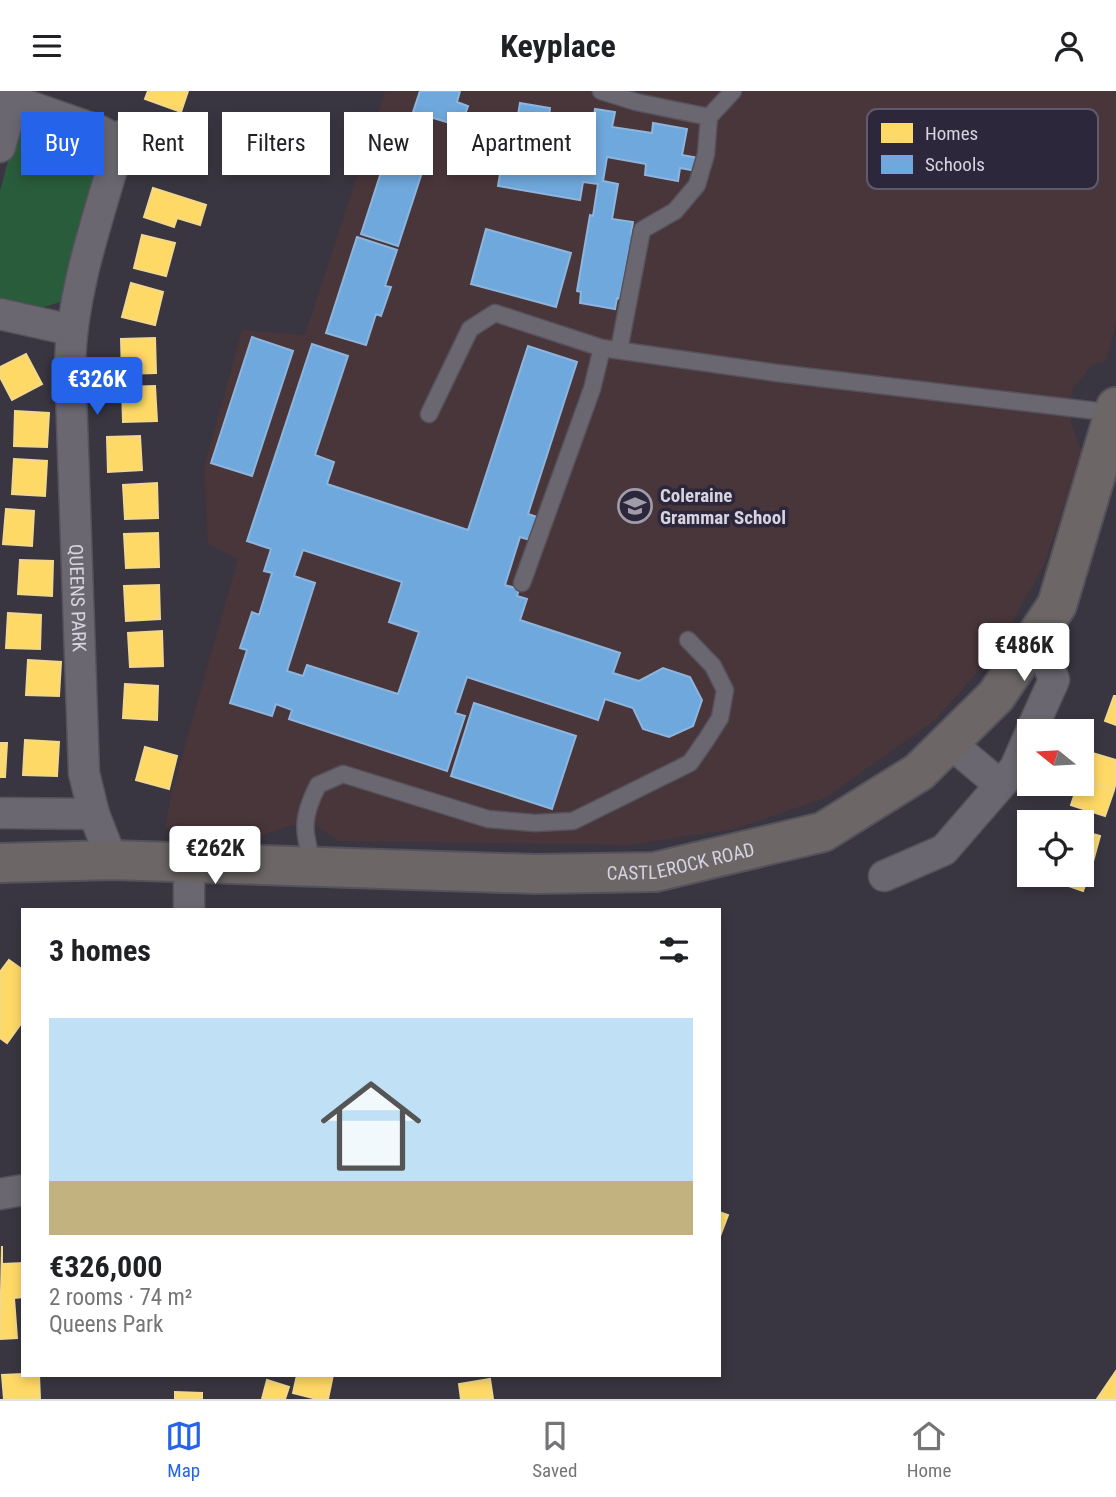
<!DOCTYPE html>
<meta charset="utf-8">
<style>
body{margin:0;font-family:"Roboto Condensed",sans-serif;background:#f6f6f6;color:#202124;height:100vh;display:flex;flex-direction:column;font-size:26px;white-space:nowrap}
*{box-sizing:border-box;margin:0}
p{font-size:23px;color:#757577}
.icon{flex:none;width:38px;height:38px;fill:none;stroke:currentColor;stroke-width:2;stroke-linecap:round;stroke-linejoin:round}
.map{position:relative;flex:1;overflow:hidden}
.drawer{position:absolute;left:21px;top:817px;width:700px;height:469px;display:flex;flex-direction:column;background:#fff;border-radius:0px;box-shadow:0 4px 10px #0003}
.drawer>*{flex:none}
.hud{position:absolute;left:21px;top:21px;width:700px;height:63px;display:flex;gap:14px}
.needle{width:46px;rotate:288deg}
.fabs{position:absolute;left:1017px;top:628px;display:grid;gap:14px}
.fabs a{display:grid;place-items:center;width:77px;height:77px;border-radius:0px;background:#fff;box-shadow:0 4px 10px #0003;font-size:35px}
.price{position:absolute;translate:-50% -60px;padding:0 16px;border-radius:7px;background:#fff;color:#222;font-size:23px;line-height:46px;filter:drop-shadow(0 2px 4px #0008)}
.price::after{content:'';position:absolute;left:50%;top:42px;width:21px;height:16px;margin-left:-10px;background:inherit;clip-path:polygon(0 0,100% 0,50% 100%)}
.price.on{background:#2563eb;color:#fff}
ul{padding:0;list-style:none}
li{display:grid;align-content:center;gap:14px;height:371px;padding:0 28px}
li+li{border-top:2px solid #e0e0e0}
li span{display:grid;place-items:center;height:217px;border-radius:0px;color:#555}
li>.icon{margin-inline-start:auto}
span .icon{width:126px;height:126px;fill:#fffc;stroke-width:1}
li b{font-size:30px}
h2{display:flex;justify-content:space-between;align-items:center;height:84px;padding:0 28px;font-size:30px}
.pill{padding:0 24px;border-radius:0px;background:#fff;box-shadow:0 4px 10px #0003;font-size:24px;line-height:63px}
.pill.on{background:#2563eb;color:#fff}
header{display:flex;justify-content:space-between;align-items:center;height:91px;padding:0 28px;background:#fff;font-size:32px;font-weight:700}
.tab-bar{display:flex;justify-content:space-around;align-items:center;height:98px;border-top:2px solid #e0e0e0;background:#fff;font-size:19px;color:#757577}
.tab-bar a{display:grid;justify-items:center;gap:4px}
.tab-bar .on{color:#2563eb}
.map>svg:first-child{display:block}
.education{fill:#49363a}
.green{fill:#295c3a}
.homes{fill:#ffd966;stroke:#f3d88b;stroke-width:2}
.schools{fill:#6fa8dc;stroke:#8eb5de;stroke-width:2;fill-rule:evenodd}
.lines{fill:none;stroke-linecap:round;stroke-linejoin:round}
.service-casing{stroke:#55525c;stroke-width:19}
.minor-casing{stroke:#55525c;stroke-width:33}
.primary-casing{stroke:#55525c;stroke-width:42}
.service{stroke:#6a6770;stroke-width:16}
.minor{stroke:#6a6770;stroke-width:30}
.primary{stroke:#6c6666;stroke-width:38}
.labels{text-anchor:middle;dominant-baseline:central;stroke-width:7;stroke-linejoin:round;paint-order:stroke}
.poi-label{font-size:19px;font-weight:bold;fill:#d6d4e1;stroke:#2c273b;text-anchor:start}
.street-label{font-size:19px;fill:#d6d4e1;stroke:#2c273b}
.key{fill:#2c273b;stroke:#5f5b6d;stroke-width:2}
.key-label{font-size:19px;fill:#d6d4e1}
</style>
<header><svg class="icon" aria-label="menu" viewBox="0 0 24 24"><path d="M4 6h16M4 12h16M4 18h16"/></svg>Keyplace<svg class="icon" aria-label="person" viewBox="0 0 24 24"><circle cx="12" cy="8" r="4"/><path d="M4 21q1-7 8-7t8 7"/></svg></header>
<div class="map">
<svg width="1116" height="1308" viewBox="0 0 1116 1308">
<rect width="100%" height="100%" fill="#393641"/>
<!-- education -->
<path class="education" d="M385,0H1116V233L1106,270L1093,273L1072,298L1071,332L1082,362L1044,474L998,557L935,629L825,707L735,738L629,754L338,750L317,735L291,734L263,744L165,737L172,700L238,468L208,453L204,377L242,239L305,244Z"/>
<!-- green -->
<path class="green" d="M20,26L84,44L102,64L63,210L35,219L0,208V100Z"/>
<!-- homes -->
<path class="homes" d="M148,0H188L181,21L145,8Z
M153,97L206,114L200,134L177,127L174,136L144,126Z
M142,144L175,152L166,185L134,177Z
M131,192L163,201L155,234L122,226Z
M155,247L156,282L122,283L121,248Z
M26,263L42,293L12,309L0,286V276Z
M155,295L157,330L123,331L122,296Z
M15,320L49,322L47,356L14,355Z
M140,345L142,379L108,381L107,346Z
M14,368L47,370L45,405L12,403Z
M157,392L158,427L125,428L123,394Z
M6,418L34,420L32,455L3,453Z
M158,442L159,476L126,477L124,443Z
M20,469L53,470L52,505L18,503Z
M159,494L160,528L126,530L124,495Z
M8,522L41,524L40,558L6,557Z
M162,540L163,575L130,576L128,542Z
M28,569L61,571L59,605L26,604Z
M125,593L158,595L157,629L123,627Z
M1114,605H1116V634L1105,630Z
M25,649L59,651L57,685L23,684Z
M0,652H7L5,686H0Z
M145,656L177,665L169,698L136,689Z
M1089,661L1116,669V691L1114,699L1082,688Z
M1082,688L1114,699L1105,725L1071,714L1078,693H1082Z
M1082,740L1100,745L1092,774L1082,770Z
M1082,770L1092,774L1083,800L1049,788L1050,784H1082Z
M9,869L23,879V930L7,952L0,947V881Z
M719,1121L728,1124L719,1148Z
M2,1155V1173L23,1172V1206L14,1207L17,1247L0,1248Z
M1116,1280V1308H1097Z
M23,1283L39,1284L40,1308H4L2,1284Z
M297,1284H333L328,1308H317L293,1302Z
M490,1288L493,1308H461L459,1293Z
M267,1289L289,1296L285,1308H262Z
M175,1301L202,1302V1308H175Z"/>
<!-- schools -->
<path class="schools" d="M420,0H460L457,11L468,15L463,29L452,25L450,32L413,21Z
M520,12L550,17L549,25L593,32L595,18L615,21L612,36L652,42L653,32L687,38L682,64L699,67L697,80L680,77L678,90L645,84L646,73L607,66L603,90L618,93L612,128L633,131L631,143L638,145L635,159L629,158L620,208L617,207L615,218L580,212L581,201L577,200L590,124L593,125L598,93L583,91L580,109L498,95L501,77L509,78Z
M398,29L422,37L418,50L431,54L398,155L361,143Z
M486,138L571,162L556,216L471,193Z
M357,146L397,159L385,195L391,196L381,225L376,223L366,254L326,242Z
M252,246L293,260L252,385L211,372Z
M312,253L348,265L315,364L334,371L327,393L468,439L528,255L577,271L528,423L537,426L530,449L520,446L505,494L519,498L517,505L527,508L520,529L620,562L613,582L639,590L663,577L690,586L702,609L693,635L669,646L643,638L633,617L605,608L598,629L467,586L455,622L465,625L447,680L289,628L292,619L276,613L272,625L230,612L247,559L240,557L252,521L259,524L272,482L264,480L271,458L247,450ZM303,459L402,491L389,531L419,541L398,603L307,574L303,585L287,580L315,492L294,485Z
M474,612L576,645L552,718L451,685Z"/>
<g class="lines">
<!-- service casing -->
<g class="service-casing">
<path id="service" d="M601,0L636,11L709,26
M619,259L642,139L675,120L697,94L706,63L709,26L733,0
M429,323L470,238L495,222L602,257L777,282L1114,322
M522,492L592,298L602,257
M313,774C303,739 301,728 318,694L343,683L488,728L535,732L573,730L690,672L706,649L720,627L725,599L713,575L688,549"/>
</g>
<!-- minor casing -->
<g class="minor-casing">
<g id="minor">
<path id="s1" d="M0,5L100,40L115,48L117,61C97,131 72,200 70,272L84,682L94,723L112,769"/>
<path d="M115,48L123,44L181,59"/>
<path d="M0,56L13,9"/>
<path d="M0,223L71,239"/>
<path d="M1031,640L1054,589L1037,545"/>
<path d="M949,651L1000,694"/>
<path d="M0,722L94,723"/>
<path d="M884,785L944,759L1015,677L1029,645"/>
<path d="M189,819V771"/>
<path d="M0,1103L23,1099"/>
</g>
</g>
<!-- primary casing -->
<g class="primary-casing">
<g id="primary">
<path id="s2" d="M0,772L112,769L536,783L655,781L823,741L919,681L996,605L1057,514L1116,316"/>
</g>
</g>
<!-- service -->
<use href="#service" class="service"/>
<!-- minor -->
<use href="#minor" class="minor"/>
<!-- primary -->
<use href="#primary" class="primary"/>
</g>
<!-- icons -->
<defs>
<g id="school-ring" transform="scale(1.75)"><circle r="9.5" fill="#2c273b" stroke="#9f9da9" stroke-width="1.5"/><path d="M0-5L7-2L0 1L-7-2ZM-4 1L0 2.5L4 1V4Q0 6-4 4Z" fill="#9f9da9"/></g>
</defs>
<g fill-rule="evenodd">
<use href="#school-ring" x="635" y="415"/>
</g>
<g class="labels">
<!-- poi labels -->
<g class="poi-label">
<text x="660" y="404">Coleraine<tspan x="660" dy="22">Grammar School</tspan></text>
</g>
<!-- street labels -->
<g class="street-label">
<text stroke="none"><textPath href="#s1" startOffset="588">QUEENS PARK</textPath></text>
<text stroke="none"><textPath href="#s2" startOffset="682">CASTLEROCK ROAD</textPath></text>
</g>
</g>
<!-- legend -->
<rect x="867" y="18" width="231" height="80" rx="10" class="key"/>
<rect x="881" y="32" width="32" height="20" fill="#ffd966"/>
<rect x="881" y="64" width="32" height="19" fill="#6fa8dc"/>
<g class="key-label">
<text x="925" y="49">Homes</text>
<text x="925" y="80">Schools</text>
</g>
</svg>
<div class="fabs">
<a><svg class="needle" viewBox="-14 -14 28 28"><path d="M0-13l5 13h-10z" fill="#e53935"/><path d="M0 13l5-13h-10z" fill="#757577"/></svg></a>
<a><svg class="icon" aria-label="locate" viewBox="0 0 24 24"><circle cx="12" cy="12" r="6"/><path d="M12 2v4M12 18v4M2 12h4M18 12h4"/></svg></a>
</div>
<b class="price on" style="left:97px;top:326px">€326K</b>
<b class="price" style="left:1024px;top:592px">€486K</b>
<b class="price" style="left:215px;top:795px">€262K</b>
<div class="hud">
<a class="pill on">Buy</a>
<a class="pill">Rent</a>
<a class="pill">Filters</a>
<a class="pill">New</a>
<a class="pill">Apartment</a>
</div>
<section class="drawer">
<h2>3 homes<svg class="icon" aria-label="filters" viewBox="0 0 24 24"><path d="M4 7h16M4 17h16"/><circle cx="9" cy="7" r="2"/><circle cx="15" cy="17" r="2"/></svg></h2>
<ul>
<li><span style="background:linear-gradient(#bfe0f5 75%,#c2b280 0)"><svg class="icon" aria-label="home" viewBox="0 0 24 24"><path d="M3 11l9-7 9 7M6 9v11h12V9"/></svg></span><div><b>€326,000</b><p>2 rooms · 74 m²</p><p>Queens Park</p></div></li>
</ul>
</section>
</div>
<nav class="tab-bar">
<a class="on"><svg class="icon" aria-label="map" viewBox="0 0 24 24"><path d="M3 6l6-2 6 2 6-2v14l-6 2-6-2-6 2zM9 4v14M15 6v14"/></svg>Map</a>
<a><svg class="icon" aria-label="saved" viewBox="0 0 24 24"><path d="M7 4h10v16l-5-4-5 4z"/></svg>Saved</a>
<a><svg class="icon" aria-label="home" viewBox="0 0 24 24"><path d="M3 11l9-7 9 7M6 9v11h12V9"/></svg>Home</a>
</nav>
